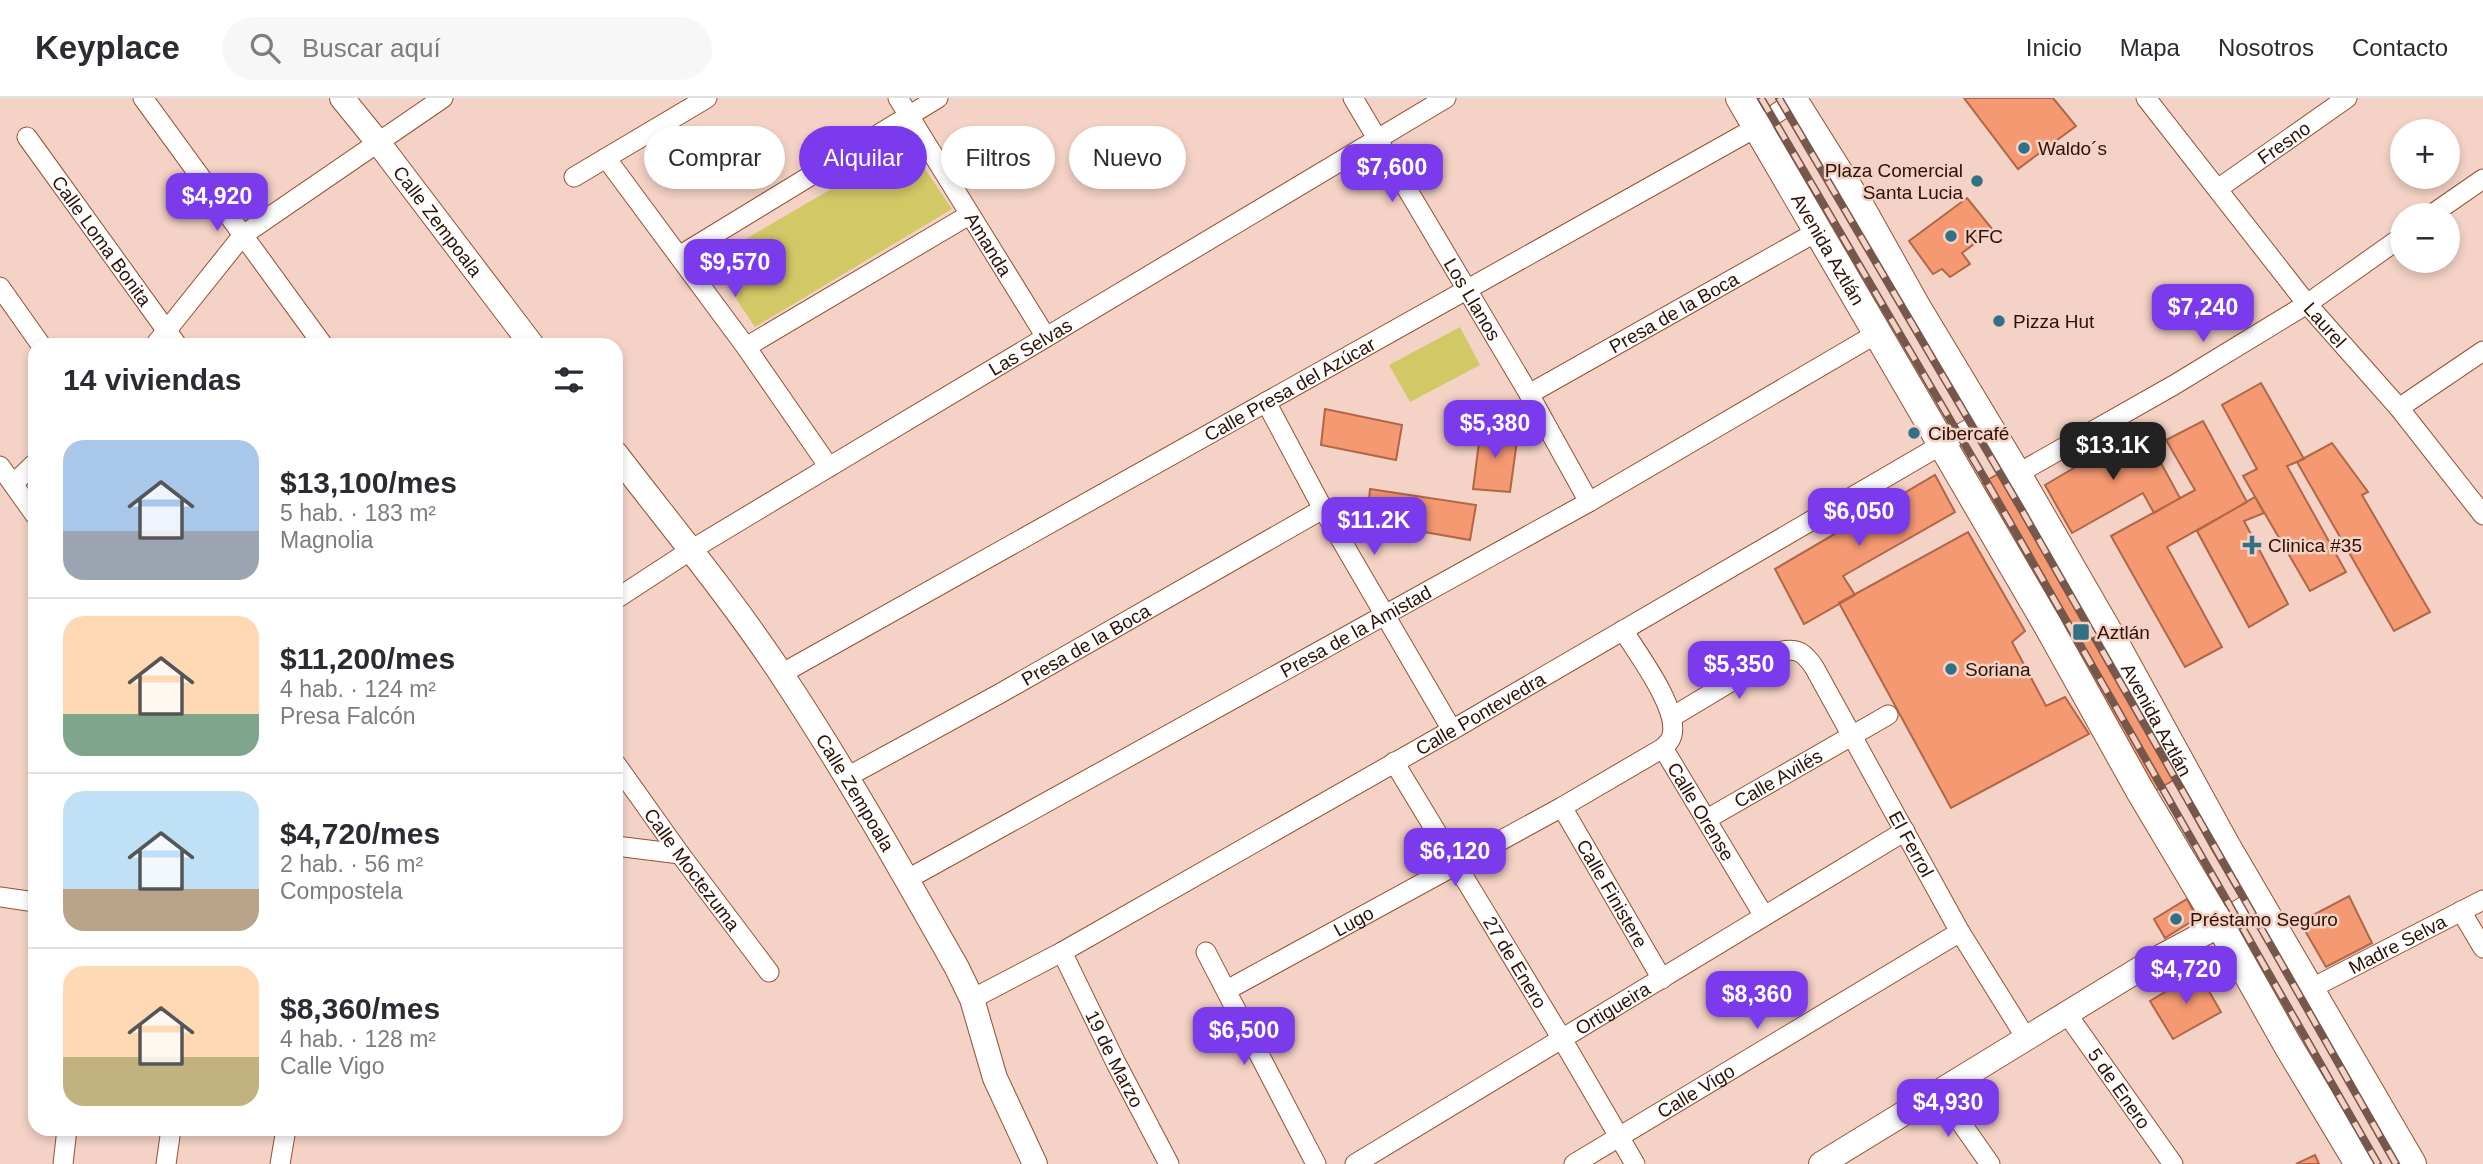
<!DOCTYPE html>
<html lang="es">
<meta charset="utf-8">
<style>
body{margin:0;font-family:Helvetica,sans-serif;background:#f7f7f7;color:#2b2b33;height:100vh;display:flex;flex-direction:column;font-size:26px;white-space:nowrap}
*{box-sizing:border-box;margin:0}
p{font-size:23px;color:#7c7c81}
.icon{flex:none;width:38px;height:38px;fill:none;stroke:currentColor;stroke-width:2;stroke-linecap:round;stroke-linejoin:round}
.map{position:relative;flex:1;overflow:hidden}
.drawer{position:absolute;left:28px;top:240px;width:595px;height:798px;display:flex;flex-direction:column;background:#fff;border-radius:21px;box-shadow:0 4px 10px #0003}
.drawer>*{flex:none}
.hud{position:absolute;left:644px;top:28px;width:665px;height:63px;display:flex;gap:14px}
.fabs{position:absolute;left:2390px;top:21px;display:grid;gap:14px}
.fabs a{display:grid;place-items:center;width:70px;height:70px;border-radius:50%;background:#fff;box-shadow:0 4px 10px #0003;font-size:35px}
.price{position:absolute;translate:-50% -60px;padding:0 16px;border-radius:14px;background:#7c3aed;color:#fff;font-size:23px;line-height:46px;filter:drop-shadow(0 2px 4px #0008)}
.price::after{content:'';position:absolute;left:50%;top:42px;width:21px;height:16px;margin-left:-10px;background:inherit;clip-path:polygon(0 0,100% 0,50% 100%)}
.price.selected{background:#222;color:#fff}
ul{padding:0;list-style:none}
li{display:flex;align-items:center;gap:21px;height:175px;padding:0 35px}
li+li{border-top:2px solid #e1e1e2}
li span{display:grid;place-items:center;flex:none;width:196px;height:140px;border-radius:21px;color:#555}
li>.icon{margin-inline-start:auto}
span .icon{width:84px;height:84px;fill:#fffc;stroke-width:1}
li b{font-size:30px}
h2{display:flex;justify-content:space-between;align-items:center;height:84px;padding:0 35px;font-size:30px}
.tag{padding:0 24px;border-radius:32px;background:#fff;box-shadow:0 4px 10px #0003;font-size:24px;line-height:63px}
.tag.selected{background:#7c3aed;color:#fff}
header{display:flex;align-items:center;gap:42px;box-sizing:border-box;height:98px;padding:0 35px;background:#fff;border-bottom:2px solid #e1e1e2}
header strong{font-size:33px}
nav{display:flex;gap:38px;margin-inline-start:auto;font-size:24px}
.search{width:490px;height:63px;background:#f7f7f7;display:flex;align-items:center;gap:18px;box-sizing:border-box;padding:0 24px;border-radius:38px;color:#7c7c81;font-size:26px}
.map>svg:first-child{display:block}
.green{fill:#d2c866}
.building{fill:#f59972;stroke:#b06748;stroke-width:2}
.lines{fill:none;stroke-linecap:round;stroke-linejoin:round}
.minor-casing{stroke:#965031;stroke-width:21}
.tertiary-casing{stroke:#965031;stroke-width:26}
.secondary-casing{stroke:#965031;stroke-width:30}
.minor{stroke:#fff;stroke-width:19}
.tertiary{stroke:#fff;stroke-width:24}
.secondary{stroke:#fff;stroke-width:28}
.rail-casing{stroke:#76574b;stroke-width:8}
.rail{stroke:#f4d2c5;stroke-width:5;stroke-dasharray:16;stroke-linecap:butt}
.poi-dot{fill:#317085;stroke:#f4d2c5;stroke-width:2.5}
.labels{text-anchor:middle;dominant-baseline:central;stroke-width:5;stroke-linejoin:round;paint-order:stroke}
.street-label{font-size:19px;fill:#2e1105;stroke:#f4d2c5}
.poi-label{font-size:19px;fill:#2e1105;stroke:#f4d2c5;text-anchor:start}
</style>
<header>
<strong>Keyplace</strong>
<div class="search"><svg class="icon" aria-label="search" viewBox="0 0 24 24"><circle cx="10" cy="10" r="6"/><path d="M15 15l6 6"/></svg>Buscar aquí</div>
<nav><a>Inicio</a><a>Mapa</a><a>Nosotros</a><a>Contacto</a></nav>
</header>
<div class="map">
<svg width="2483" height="1066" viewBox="0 0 2483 1066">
<rect width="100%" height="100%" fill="#f4d2c5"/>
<!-- green -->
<path class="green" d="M908,46L952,111L755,229L710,162Z
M1460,229L1480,267L1410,304L1389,267Z"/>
<!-- building -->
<path class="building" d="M1964,0H2053L2076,28L2018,71Z
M1967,100L1993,132L1962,155L1970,166L1950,179L1942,171L1933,176L1909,143Z
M2261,285L2304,361L2287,368L2346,474L2310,493L2243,378L2257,371L2222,307Z
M1325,311L1402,327L1396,362L1321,347Z
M2203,323L2247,404L2167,449L2222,549L2185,569L2111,438L2195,392L2166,342Z
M1481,329L1518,335L1510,394L1473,391Z
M2142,330L2180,400L2154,415L2143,395L2072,435L2045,387Z
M2332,345L2368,394L2362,397L2430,514L2394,533L2297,364Z
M2015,366L2191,672L2148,697L1972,391Z
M1935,377L1955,414L1843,478L1855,497L1804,526L1775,471Z
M1370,391L1476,407L1470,442L1367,424Z
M2255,399L2264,415L2244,423L2288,506L2249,529L2197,433Z
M1968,434L2025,533L2012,544L2046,608L2065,599L2089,636L1951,710L1839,505Z
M2349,798L2372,845L2326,869L2300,824Z
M2187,801L2197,820L2165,840L2154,821Z
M2198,874L2221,914L2173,941L2150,903Z
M2315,1057L2319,1066H2296Z"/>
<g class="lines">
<!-- minor casing -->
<g class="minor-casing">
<g id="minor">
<path d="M143,0L323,247"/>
<path id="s1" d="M898,0L1046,239"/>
<path id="s2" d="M1353,0L1529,296L1589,404"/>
<path id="s3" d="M2146,0L2307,206L2399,310L2483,417"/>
<path id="s4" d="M27,39L177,247"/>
<path d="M606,60L746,249L829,369"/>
<path d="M574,79L707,0"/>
<path id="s5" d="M2219,90L2347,0"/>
<path d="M2431,117L2483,81"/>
<path d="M679,158L938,0"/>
<path d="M0,189L41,247"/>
<path d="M155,247L243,137L443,0"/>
<path d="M746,249L969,117"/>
<path id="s6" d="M1529,296L1818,133"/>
<path d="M1266,304L1323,411L1452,632"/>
<path d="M2399,310L2483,253"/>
<path d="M0,368L35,417"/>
<path d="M2017,376L2174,287L2307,206L2403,138"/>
<path d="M13,386L35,365"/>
<path id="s7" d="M616,501L691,452L829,369L1446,0"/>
<path id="s8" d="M781,576L1757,29L1794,3"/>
<path id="s9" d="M1672,619L1782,553C1799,550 1805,556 1814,569L1960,834L2026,940"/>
<path id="s10" d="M1663,650L1764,818"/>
<path id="s11" d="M1394,664L1562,941L1635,1066"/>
<path id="s12" d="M616,666L680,756L769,874"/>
<path id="s13" d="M847,679L999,596L1323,411"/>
<path id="s14" d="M1562,709L1662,881"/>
<path id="s15" d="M1707,721L1888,617"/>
<path d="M616,748L680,756"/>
<path id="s16" d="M906,782L1589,404L1876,236"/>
<path d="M0,799L35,804"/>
<path d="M2461,813L2483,850"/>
<path id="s17" d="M1062,854L1116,965L1169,1066"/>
<path d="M1206,854L1316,1066"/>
<path id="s18" d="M2310,891L2483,802"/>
<path id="s19" d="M1227,892L1562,709L1663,650C1667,646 1671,643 1672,637C1679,610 1637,555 1623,532"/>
<path id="s20" d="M972,901L1062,854L1452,632L1984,322"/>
<path id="s21" d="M2067,916L2173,1066"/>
<path d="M1938,992L1990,1066"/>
<path d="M63,1066L67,1031"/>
<path d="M166,1066L171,1031"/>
<path d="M280,1066L286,1031"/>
<path id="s22" d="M1355,1066L1905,733"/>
<path id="s23" d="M1574,1066L1960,834"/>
</g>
</g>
<!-- tertiary casing -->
<g class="tertiary-casing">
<g id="tertiary">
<path id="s24" d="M342,0L377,43L532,247"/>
<path id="s25" d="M616,356C672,429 731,500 782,577C845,672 901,771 957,870L972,901L995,980L1035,1066"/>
<path d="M1821,1066L2151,864L2220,827L2259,801"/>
</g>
</g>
<!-- secondary casing -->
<g class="secondary-casing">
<g id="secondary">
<path id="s26" d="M1740,0L2047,526L2139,691L2220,827L2287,946L2359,1066"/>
<path id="s27" d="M1792,0L1861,110L1917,210L2017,376L2118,551L2225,746L2412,1066"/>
</g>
</g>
<!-- minor -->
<use href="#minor" class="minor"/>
<!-- tertiary -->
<use href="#tertiary" class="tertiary"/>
<!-- secondary -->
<use href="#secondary" class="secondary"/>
<!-- rail casing -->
<g class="rail-casing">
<path id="rail" d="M1761,0L1985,381L2378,1066
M1779,0L2020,409L2396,1066"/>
</g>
<!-- rail -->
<use href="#rail" class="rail"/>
</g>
<!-- markers -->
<g class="poi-dot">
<circle cx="2024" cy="50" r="7"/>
<circle cx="1977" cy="83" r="7"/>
<circle cx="1951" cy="138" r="7"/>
<circle cx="1999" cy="223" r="7"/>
<circle cx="1914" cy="335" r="7"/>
<path d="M2248.5 436.5h7v7h7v7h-7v7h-7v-7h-7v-7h7z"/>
<rect x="2072" y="525" width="18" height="18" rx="3.5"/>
<circle cx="1951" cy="571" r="7"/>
<circle cx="2176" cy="821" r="7"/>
</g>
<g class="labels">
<!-- street labels -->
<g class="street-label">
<text stroke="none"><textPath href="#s5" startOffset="79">Fresno</textPath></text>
<text stroke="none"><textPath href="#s24" startOffset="156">Calle Zempoala</textPath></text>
<text stroke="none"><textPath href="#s4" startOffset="128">Calle Loma Bonita</textPath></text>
<text stroke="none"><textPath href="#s1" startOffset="172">Amanda</textPath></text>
<text stroke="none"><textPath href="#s26" startOffset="175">Avenida Aztlán</textPath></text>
<text stroke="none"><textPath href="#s2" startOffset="234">Los Llanos</textPath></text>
<text stroke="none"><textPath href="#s6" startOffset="166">Presa de la Boca</textPath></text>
<text stroke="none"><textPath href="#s3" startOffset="289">Laurel</textPath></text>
<text stroke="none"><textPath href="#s7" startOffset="485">Las Selvas</textPath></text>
<text stroke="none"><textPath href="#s8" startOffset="583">Calle Presa del Azúcar</textPath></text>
<text stroke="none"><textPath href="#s16" startOffset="514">Presa de la Amistad</textPath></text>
<text stroke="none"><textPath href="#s13" startOffset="273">Presa de la Boca</textPath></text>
<text stroke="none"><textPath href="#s20" startOffset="583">Calle Pontevedra</textPath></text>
<text stroke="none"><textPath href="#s27" startOffset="721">Avenida Aztlán</textPath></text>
<text stroke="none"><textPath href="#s15" startOffset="82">Calle Avilés</textPath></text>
<text stroke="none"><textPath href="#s25" startOffset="415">Calle Zempoala</textPath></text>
<text stroke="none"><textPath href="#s10" startOffset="74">Calle Orense</textPath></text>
<text stroke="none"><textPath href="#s9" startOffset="369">El Ferrol</textPath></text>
<text stroke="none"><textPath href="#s12" startOffset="130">Calle Moctezuma</textPath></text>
<text stroke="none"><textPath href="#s14" startOffset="100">Calle Finistere</textPath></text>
<text stroke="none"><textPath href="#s19" startOffset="144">Lugo</textPath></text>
<text stroke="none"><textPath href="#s18" startOffset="98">Madre Selva</textPath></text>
<text stroke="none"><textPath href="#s11" startOffset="234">27 de Enero</textPath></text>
<text stroke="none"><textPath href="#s22" startOffset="301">Ortigueira</textPath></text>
<text stroke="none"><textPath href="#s17" startOffset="119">19 de Marzo</textPath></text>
<text stroke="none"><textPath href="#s21" startOffset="91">5 de Enero</textPath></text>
<text stroke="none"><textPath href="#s23" startOffset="142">Calle Vigo</textPath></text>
</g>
<!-- poi labels -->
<g class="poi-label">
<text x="2038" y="50">Waldo´s</text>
<text x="1963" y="72" text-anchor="end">Plaza Comercial<tspan x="1963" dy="22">Santa Lucia</tspan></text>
<text x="1965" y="138">KFC</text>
<text x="2013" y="223">Pizza Hut</text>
<text x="1928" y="335">Cibercafé</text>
<text x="2268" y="447">Clinica #35</text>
<text x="2097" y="534">Aztlán</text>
<text x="1965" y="571">Soriana</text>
<text x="2190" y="821">Préstamo Seguro</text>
</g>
</g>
</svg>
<div class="fabs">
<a>+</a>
<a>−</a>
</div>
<b class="price" style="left:1392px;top:106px">$7,600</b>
<b class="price" style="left:217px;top:135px">$4,920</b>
<b class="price" style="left:735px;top:201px">$9,570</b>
<b class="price" style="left:2203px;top:246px">$7,240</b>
<b class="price" style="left:1495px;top:362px">$5,380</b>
<b class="price selected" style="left:2113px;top:384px">$13.1K</b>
<b class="price" style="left:1859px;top:450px">$6,050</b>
<b class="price" style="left:1374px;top:459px">$11.2K</b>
<b class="price" style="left:1739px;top:603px">$5,350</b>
<b class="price" style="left:1455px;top:790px">$6,120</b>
<b class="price" style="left:2186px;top:908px">$4,720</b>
<b class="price" style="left:1757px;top:933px">$8,360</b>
<b class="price" style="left:1244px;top:969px">$6,500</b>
<b class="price" style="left:1948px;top:1041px">$4,930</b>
<div class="hud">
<a class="tag">Comprar</a>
<a class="tag selected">Alquilar</a>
<a class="tag">Filtros</a>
<a class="tag">Nuevo</a>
</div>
<section class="drawer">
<h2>14 viviendas<svg class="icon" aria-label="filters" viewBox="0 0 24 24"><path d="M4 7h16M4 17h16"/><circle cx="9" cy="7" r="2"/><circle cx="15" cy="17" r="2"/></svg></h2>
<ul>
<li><span style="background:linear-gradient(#a9c7e8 65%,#9aa5b1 0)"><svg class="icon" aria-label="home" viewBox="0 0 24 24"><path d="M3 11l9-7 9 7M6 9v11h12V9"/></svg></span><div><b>$13,100/mes</b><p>5 hab. · 183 m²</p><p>Magnolia</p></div></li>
<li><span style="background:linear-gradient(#ffd9b3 70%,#7fa58c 0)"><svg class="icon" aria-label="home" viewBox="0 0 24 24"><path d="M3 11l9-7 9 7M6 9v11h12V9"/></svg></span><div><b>$11,200/mes</b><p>4 hab. · 124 m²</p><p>Presa Falcón</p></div></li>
<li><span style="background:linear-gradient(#bfe0f5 70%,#b9a48a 0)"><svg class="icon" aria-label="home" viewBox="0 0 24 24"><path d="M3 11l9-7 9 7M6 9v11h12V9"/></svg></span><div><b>$4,720/mes</b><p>2 hab. · 56 m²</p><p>Compostela</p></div></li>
<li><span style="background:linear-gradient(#ffd9b3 65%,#c2b280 0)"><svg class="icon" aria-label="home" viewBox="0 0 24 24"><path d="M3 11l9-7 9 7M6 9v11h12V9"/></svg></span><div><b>$8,360/mes</b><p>4 hab. · 128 m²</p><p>Calle Vigo</p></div></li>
</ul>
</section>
</div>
